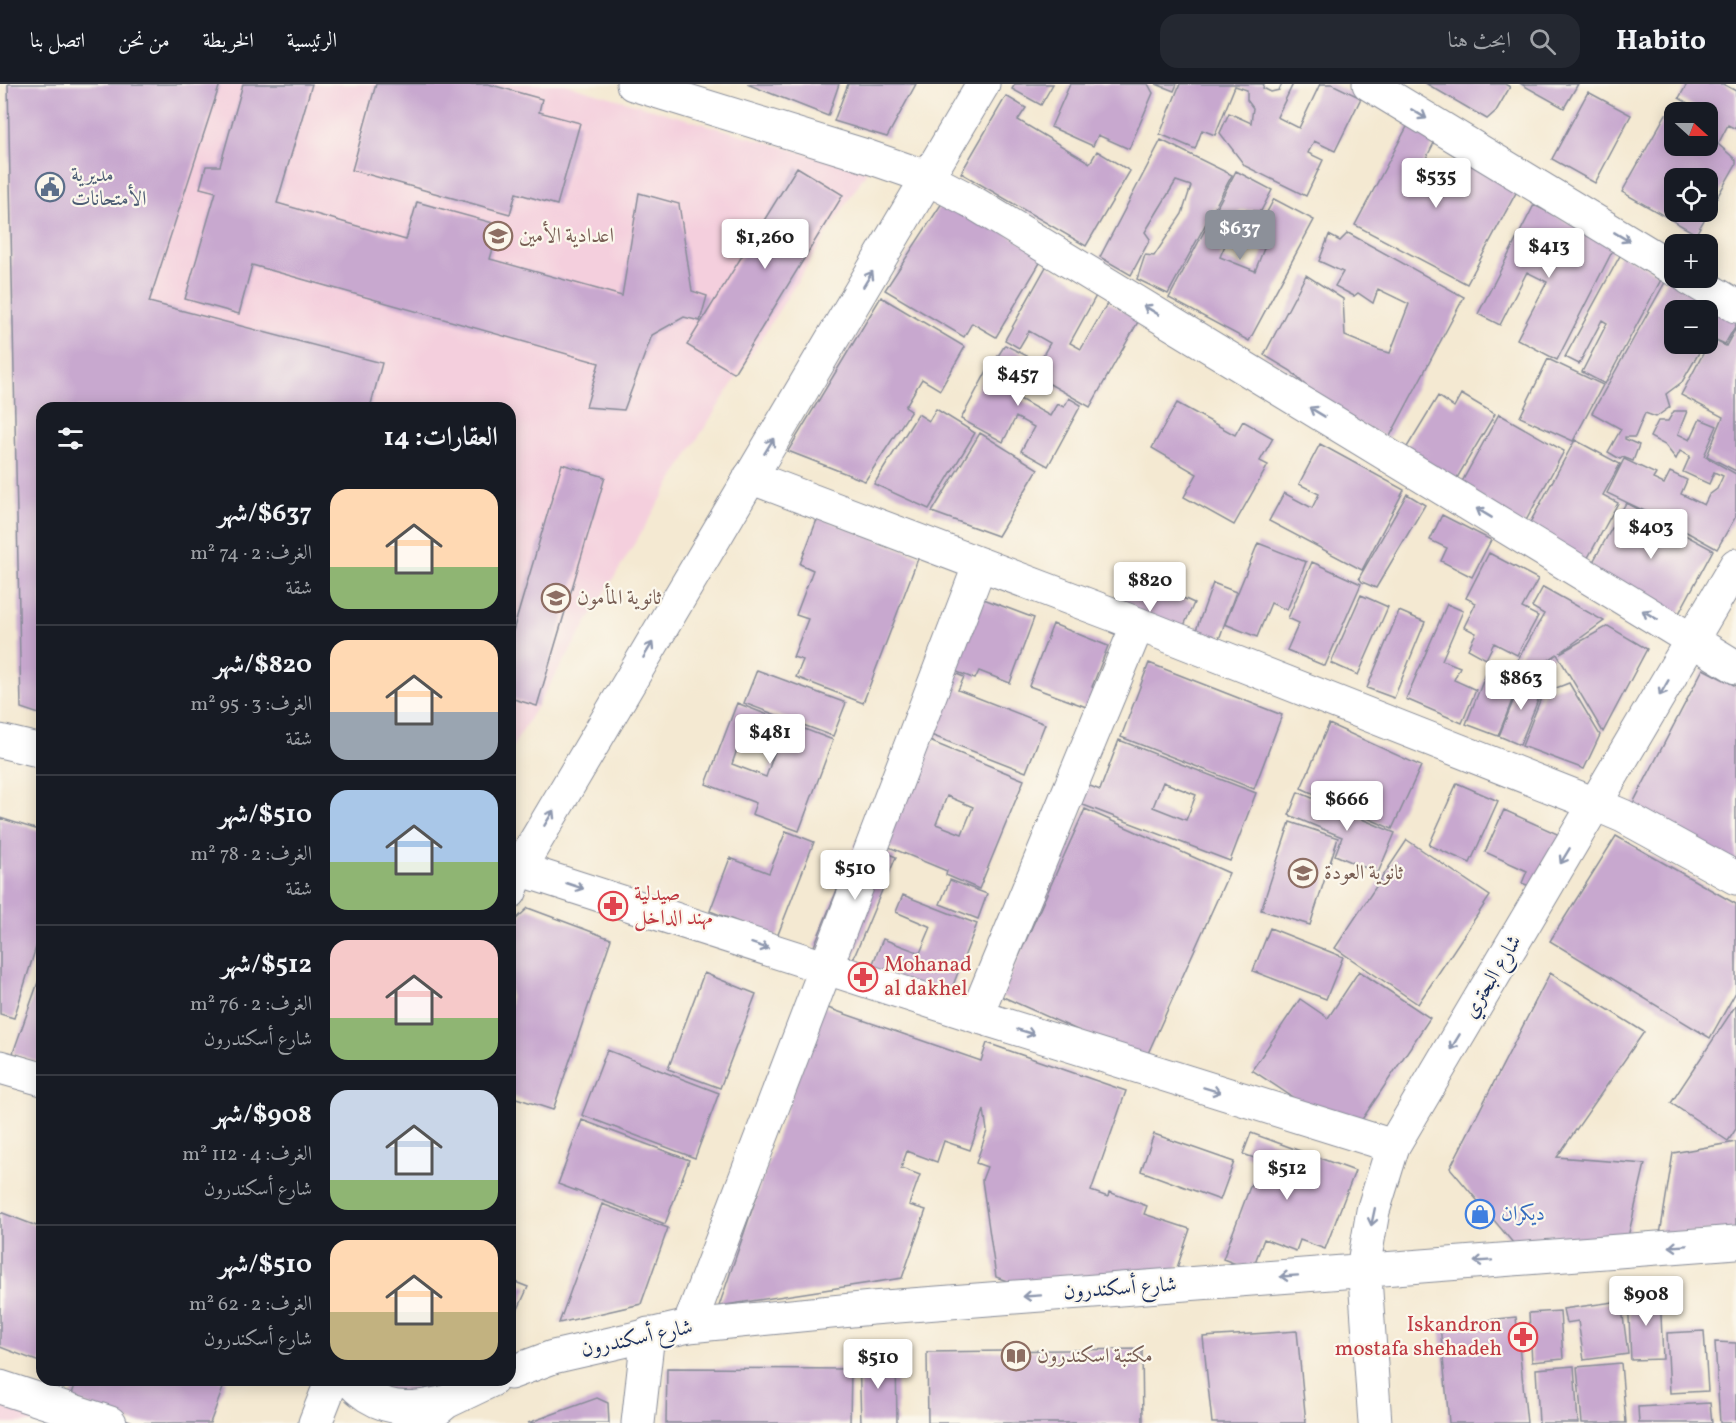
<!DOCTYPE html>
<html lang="ar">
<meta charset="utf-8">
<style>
body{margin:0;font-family:Vollkorn,Amiri,serif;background:#242831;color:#f1f3f6;direction:rtl;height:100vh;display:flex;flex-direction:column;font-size:22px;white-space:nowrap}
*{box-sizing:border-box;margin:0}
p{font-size:20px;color:#9ea1a6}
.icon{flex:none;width:33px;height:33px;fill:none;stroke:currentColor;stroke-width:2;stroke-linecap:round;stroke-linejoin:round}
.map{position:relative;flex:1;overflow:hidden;direction:ltr}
.panel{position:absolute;left:36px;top:318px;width:480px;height:984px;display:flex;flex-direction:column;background:#171b24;border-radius:18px;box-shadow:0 3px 15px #0003;direction:rtl}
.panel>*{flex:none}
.needle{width:39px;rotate:111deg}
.fabs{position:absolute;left:1664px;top:18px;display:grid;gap:12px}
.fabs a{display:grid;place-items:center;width:54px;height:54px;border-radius:12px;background:#171b24;box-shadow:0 3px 15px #0003;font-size:30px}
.price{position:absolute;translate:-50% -51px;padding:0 14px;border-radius:6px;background:#fff;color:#222;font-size:20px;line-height:39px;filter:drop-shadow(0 2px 3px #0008)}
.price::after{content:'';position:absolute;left:50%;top:36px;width:18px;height:14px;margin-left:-9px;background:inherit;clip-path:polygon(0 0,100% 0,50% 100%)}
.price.active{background:#8c9099;color:#fff}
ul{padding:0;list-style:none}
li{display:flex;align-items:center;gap:18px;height:150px;padding:0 18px}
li+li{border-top:2px solid #363941}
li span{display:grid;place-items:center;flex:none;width:168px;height:120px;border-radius:18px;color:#555}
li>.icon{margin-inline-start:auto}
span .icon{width:72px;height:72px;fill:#fffc;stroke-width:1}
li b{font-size:26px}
h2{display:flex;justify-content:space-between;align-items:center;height:72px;padding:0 18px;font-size:26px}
header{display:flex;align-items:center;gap:36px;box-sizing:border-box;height:84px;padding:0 30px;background:#171b24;border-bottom:2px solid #363941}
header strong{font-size:28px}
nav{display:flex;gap:33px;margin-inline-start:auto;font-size:21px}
.search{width:420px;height:54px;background:#242831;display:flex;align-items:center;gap:15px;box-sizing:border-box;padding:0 21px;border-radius:18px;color:#9ea1a6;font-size:22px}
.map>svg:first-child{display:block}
.built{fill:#f4cfdd}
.building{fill:#c8a8cf;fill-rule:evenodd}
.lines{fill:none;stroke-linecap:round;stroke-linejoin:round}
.street-casing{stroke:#888c98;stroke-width:35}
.secondary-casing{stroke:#888c98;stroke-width:35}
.street{stroke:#fff;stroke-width:33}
.secondary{stroke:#fff;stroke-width:33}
.oneway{stroke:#8d97ae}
.labels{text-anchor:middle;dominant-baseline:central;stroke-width:4.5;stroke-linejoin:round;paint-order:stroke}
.service-label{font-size:21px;fill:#4e5e75;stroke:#fbf7ec;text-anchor:start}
.education-label{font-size:21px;fill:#785e54;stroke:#fbf7ec;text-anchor:start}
.health-label{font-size:21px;fill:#be3a42;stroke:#fbf7ec;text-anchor:start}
.street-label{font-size:21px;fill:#1b2f5e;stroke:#fbf7ec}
.shop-label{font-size:21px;fill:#366cbe;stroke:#fbf7ec;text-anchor:start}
</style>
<header>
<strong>Habito</strong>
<div class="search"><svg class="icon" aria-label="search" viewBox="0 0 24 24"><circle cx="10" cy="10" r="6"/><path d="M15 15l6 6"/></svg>ابحث هنا</div>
<nav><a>الرئيسية</a><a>الخريطة</a><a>من نحن</a><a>اتصل بنا</a></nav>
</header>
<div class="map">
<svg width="1736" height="1339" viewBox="0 0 1736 1339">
<rect width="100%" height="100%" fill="#fbf7ec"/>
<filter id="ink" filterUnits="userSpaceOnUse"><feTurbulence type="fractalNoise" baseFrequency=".0167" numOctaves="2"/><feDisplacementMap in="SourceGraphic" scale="12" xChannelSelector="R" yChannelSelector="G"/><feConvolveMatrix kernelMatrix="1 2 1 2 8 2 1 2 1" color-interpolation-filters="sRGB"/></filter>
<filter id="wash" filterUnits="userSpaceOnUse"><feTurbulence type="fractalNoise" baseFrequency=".008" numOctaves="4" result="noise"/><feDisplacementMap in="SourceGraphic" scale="24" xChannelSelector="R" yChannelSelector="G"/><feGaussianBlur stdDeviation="1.35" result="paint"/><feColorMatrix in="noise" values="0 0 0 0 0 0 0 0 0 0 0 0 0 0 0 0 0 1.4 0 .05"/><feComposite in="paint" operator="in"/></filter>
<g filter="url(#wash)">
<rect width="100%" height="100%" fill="#f4e9d2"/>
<!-- built -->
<path class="built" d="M220,0H565L867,87L693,362L510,667V324H370L382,279L149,218Z
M0,1314L49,1330L46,1339H0Z"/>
<g id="blocks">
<!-- building -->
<path class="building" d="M8,0H220L149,218L382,279L370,324H42V631L21,624Z
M243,0H312L277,119L406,156L417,118L500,141L490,175L622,212L639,109L679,120L692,207L707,212L700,237L684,233L652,251L624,326L586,323L599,279L252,181L239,230L185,215L216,108L200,104L206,82H220Z
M376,0H488L542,15L539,28L580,39L557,121L516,109L510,130L352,86Z
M747,0H839L828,32Z
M848,0H916L887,53L834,37Z
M1015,0H1053L1041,21L1012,5Z
M1070,0H1148L1153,9L1129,65L1098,51L1093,62L1051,43Z
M1156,0H1177L1174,7Z
M1180,0H1264L1263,4L1271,8L1279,6L1282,0H1293L1277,33L1299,44L1320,0H1332L1361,14L1335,67L1314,57L1308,69L1323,76L1306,112L1245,82L1220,49L1229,29L1251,39L1253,24L1247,16V6L1235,2L1215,51L1202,46L1195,65L1160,50Z
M1427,0H1505L1510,3L1496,27L1487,35Z
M1521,0H1578L1564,24Z
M1687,0H1723L1736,7V45L1728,41L1718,60L1736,76V80L1696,150L1622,108L1666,30L1674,34V62H1707V28H1703L1679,14ZM1674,94H1707V128H1674Z
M1588,8L1631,31L1595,99L1552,75Z
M1006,12L1026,24L1018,36L1090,79L1097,67L1130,87L1086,162L961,89Z
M1409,39L1437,53L1419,88L1452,105L1467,78L1518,105L1467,200L1355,141Z
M1161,56L1232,91L1168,210L1137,195L1145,171L1154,172L1182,130L1191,102L1176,97L1145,148L1150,155L1131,191L1100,173Z
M797,83L843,111L734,289L687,261Z
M1236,87L1272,106L1261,127L1240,126L1220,173L1255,187L1269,152L1266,130L1274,115L1314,136L1249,257L1169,214Z
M946,113L1044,172L996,253L972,239L964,253L885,206Z
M1534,121L1615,162L1557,276L1517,255L1547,198L1527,188L1500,241L1478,230Z
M1348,149L1464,213L1389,354L1332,328L1291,287L1264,271L1306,191L1343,215L1345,252L1379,266L1390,269L1409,220L1378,205L1373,219L1358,209L1354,212L1335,202L1343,188L1319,177L1329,151L1340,157Z
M1621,170L1663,192L1605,300L1582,288L1607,239L1602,236L1579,280L1565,273Z
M1047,181L1097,210L1070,259L1081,265L1108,218L1139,236L1090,323L1032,290L1050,259L1029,247L1019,264L1005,256Z
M1668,193L1736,231V241L1725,260L1707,252V226H1674V260H1704L1682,298L1666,310L1670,323L1656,333L1645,329L1635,353H1625V355L1639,361L1633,377L1623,373L1620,375L1608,368L1621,345L1592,329Z
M881,213L965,263L940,306L922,295L905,323L911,327L865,397L788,367Z
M1736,244V387L1707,372L1723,333L1681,311L1711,255L1726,262Z
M1005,261L1037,277L1016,313L1050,332L1057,320L1064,323L1069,314L1081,321L1048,382L1021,367L1034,343L1016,333L1003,358L961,335L988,285L1002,292L1003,290L991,283Z
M1548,275L1603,301L1573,357L1520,333Z
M1461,310L1495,330L1454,399L1404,368L1438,312L1454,323Z
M1177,319L1235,351L1243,337L1273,354L1260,377L1268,381L1234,441L1184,413L1197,390L1152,364Z
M936,325L975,349L929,425L874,400L918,330L929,337Z
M1674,327H1687L1678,350L1690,356L1700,335L1717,342L1704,372L1736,390V432L1717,465L1674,441L1607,409L1624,375L1656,390L1653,395L1664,400L1670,388L1687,396L1681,410L1704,421L1709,411L1717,405L1723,392L1714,388L1709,400L1683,388L1690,372L1680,367L1676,375L1665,361L1650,353L1658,337H1668Z
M1499,330L1564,367L1523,442L1458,405Z
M980,349L1038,385L998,452L932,428Z
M1575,356L1620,380L1603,411L1618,419L1585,479L1526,446Z
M1320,360L1404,406L1362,486L1269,437L1284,409L1312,424L1319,410L1299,400Z
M562,380L605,393L537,622L510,614V557Z
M1407,410L1425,421L1376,504L1362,498L1359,494Z
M1626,419L1713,466L1677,533L1589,485Z
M1442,431L1491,456L1472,493L1441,477L1447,464L1430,456Z
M818,433L919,472L863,619L796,593L803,576L793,573L808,535L796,531L813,486L800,480Z
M1258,459L1306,478L1287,526L1271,519L1257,553L1225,540Z
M1489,469L1538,495L1522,524L1538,532L1517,571L1494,559L1486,575L1468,565L1476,549L1464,543L1476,519L1466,514Z
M1312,478L1361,500L1325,582L1287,566L1299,539L1288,534Z
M1134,492L1194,519L1183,544L1143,562L1110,548Z
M1213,499L1236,508L1213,572L1190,563Z
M1543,503L1604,537L1560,569L1608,542L1647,565L1603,648L1557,570L1535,586L1517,577L1544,530L1532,523Z
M973,511L1034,534L1010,599L979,587L975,595L942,582Z
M1361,511L1388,523L1358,591L1331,579Z
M1447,520L1463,527L1442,576L1460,583L1454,596L1476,606L1462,639L1406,615Z
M1399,527L1425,538L1394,614L1367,604Z
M1053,540L1108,562L1092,603L1096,605L1089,624L1029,602Z
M1491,577L1523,589L1498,652L1466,640Z
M1149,579L1282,631L1254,705L1121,653Z
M941,584L964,593L958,606L1045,640L1026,688L918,646Z
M1703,585L1736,602V780L1630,725Z
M757,586L846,619L833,652L744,619Z
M1524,590L1529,591L1540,611L1520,661L1499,652Z
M1569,599L1600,651L1584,685L1522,662L1543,609Z
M737,619L833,656L799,747L752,730L756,719L706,700ZM742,651L776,664L766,693L732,680Z
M1329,640L1421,682L1392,745L1301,704Z
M920,653L1024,696L979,805L946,791L947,787L862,752ZM947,712L973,723L962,750L936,740Z
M1119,656L1256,709L1230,777L1078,719L1085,700L1100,706ZM1163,698L1196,711L1186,736L1153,723Z
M1457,699L1498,717L1470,779L1429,761Z
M1298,708L1395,749L1378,789L1335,771L1342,753L1289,731Z
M1085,725L1229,789L1145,976L1001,912Z
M1504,726L1564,753L1534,804L1522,799L1527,787L1485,768Z
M0,734L42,747V844L14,934L0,930Z
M1290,738L1338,754L1310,841L1261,826Z
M786,747L814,758L777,853L710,827L730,774L769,789Z
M1616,752L1736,820V908L1710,954L1550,857Z
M1407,756L1490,812L1418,920L1335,864Z
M857,757L896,773L852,878L814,862Z
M950,796L987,810L978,835L940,820Z
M903,811L977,840L948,914L871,884L883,855L920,869L931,843L896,828Z
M528,824L611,855L553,1026L510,1012V844L512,839Z
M1270,844L1343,873L1326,915L1253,887Z
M42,887V979L13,969Z
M1359,887L1430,934L1351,1052L1252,986L1300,915L1328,934Z
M704,889L756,910L720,1004L668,985Z
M1550,889L1644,948L1557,1073L1645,1080L1627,1157L1519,1166L1450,1084Z
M1736,921V1045L1728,1057L1671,1019Z
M822,922L981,977L987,959L1126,1007L1091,1107L1108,1113L1109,1108L1147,1122L1144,1130L1190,1145L1176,1187L1026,1204L996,1193L982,1096L987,1083L976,1079L987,1047L984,1026L970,1066L944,1057L937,1078L907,1067L901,1084L920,1091L909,1121L926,1126L902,1194L719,1222Z
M607,966L719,1009L695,1074L582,1031Z
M582,1036L689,1076L665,1140L558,1100Z
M1251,1049L1355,1087L1325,1165L1300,1156L1296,1167L1264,1155L1252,1186L1223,1175L1260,1076L1243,1070Z
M1154,1050L1234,1078L1220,1116L1141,1087Z
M1736,1058V1146L1660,1151L1673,1069Z
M602,1120L668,1144L641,1220L559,1239Z
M0,1128L42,1144V1279L0,1263Z
M510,1196L528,1203L510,1243Z
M1660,1210L1663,1275L1631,1276L1628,1212Z
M1621,1217L1628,1270L1584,1276L1578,1237L1566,1239L1563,1225Z
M1560,1227L1563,1275L1532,1278L1529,1229Z
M1516,1233L1527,1339H1449L1440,1241Z
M1297,1247L1306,1339H1212L1203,1253Z
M1704,1247L1708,1307L1670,1309L1667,1249Z
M1715,1258L1736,1259V1339H1720Z
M1142,1265L1143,1339H928L927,1268Z
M896,1272L897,1339H861L859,1273Z
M1621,1279L1626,1339H1582L1577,1283Z
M1574,1282L1578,1339H1539L1536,1285Z
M667,1284L851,1285L850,1339H666Z
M77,1296H226L210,1339H136L70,1315Z
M364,1296H441L408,1314Z
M597,1314L608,1319L609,1339H528Z
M1710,1319L1712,1339H1639L1638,1323Z"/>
</g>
</g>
<g filter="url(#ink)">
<use href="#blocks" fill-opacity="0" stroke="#888c98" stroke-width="1.5"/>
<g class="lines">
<!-- street casing -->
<g class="street-casing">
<path id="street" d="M633,0L866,72L921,91L969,116L1736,583
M1369,0L1674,185
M1689,194L1736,222
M750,393L1138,540L1595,720L1623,732L1736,794
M0,657L42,667
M510,782L976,932L1393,1062
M976,932L1138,540
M0,983L42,995
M689,1242L980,480
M0,1303L110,1339
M638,1339L648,1250"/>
</g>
<!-- secondary casing -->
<g class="secondary-casing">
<path id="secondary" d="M510,808L519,785L983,0
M510,1289L553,1273L689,1242L872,1224L1736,1158
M351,1296C355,1303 361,1307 368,1312C395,1329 417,1324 446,1318
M429,1332L446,1318L492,1296
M315,1339L332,1296
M1375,1339L1364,1179L1373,1127L1393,1062L1736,481"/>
</g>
<!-- street -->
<use href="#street" class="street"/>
<!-- secondary -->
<use href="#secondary" class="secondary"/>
</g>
<!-- one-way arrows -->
<defs><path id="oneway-shaft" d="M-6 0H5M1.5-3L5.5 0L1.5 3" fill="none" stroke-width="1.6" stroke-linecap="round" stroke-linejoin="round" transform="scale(1.5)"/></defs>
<g class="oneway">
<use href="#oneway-shaft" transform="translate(1419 30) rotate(31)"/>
<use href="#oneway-shaft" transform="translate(1622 153) rotate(31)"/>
<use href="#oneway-shaft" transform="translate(868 195) rotate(-59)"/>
<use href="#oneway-shaft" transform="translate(1151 226) rotate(-149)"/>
<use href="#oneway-shaft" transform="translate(1317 328) rotate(-149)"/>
<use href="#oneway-shaft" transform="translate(769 362) rotate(-59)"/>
<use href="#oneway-shaft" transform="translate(1484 429) rotate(-149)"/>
<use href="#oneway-shaft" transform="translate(1650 531) rotate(-149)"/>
<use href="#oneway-shaft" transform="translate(648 566) rotate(-59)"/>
<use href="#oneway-shaft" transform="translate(1664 604) rotate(120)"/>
<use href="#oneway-shaft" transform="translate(549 734) rotate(-59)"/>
<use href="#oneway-shaft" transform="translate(1565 772) rotate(121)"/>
<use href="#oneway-shaft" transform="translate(575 802) rotate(18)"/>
<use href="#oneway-shaft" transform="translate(760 862) rotate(18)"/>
<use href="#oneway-shaft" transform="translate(1026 948) rotate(17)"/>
<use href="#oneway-shaft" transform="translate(1455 958) rotate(121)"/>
<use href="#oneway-shaft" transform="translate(1212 1006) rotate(17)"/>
<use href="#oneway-shaft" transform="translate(1373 1133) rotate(102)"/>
<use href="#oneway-shaft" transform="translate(1678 1162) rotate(176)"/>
<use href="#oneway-shaft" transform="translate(1483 1177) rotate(176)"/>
<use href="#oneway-shaft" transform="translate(1289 1192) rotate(176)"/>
<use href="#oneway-shaft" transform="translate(1032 1212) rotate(176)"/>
</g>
</g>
<!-- icons -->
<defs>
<g id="civic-ring" transform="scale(1.5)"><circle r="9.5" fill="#fbf7ec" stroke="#5c6f8a" stroke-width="1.5"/><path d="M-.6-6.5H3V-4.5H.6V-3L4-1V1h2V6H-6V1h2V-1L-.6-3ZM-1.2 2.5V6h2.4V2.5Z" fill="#5c6f8a"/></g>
<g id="school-ring" transform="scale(1.5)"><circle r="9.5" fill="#fbf7ec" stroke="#8d6e63" stroke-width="1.5"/><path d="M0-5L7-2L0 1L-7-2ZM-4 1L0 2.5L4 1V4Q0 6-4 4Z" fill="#8d6e63"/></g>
<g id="pharmacy-ring" transform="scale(1.5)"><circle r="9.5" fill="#fbf7ec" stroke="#e0444e" stroke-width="1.5"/><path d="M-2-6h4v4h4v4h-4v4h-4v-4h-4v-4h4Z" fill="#e0444e"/></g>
<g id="shop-ring" transform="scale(1.5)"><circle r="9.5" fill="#fbf7ec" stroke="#3f7fe0" stroke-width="1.5"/><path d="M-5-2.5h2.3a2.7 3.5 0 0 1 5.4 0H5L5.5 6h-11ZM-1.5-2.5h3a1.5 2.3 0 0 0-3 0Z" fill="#3f7fe0"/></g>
<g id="library-ring" transform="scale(1.5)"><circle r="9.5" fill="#fbf7ec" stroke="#8d6e63" stroke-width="1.5"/><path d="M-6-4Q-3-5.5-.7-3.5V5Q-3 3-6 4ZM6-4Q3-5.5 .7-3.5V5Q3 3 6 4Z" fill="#8d6e63"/></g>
</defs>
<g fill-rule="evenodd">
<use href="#civic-ring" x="50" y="103"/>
<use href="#school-ring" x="498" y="152"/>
<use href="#school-ring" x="556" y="514"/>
<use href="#school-ring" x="1303" y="789"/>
<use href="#pharmacy-ring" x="613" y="822"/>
<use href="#pharmacy-ring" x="863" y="893"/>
<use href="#shop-ring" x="1480" y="1130"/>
<use href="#pharmacy-ring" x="1523" y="1253"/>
<use href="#library-ring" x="1016" y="1272"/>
</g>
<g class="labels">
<!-- service labels -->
<g class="service-label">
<text x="71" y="91">مديرية<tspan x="71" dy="24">الأمتحانات</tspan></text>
</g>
<!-- education labels -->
<g class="education-label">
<text x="519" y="152">اعدادية الأمين</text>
<text x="577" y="514">ثانوية المأمون</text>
<text x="1324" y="789">ثانوية العودة</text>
<text x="1037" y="1272">مكتبة اسكندرون</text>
</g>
<!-- health labels -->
<g class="health-label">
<text x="634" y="810">صيدلية<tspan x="634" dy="24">مهند الداخل</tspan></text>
<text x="884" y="881">Mohanad<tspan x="884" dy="24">al dakhel</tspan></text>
<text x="1502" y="1241" text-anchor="end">Iskandron<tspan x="1502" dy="24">mostafa shehadeh</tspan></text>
</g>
<!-- street labels -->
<g class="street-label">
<text transform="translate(1493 893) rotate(-59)">شارع البحتري</text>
<text transform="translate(1120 1205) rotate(-4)">شارع أسكندرون</text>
<text transform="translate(637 1255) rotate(-12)">شارع أسكندرون</text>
</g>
<!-- shop labels -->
<g class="shop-label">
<text x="1501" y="1130">ديكران</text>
</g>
</g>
</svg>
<div class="fabs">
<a><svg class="needle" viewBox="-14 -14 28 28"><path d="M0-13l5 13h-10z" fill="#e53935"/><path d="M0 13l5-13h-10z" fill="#9ea1a6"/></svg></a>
<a><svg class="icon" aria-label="locate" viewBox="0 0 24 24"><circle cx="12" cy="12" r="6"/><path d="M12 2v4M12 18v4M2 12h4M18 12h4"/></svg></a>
<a>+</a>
<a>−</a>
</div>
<b class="price" style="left:1436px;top:125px">$535</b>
<b class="price active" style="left:1240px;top:177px">$637</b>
<b class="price" style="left:765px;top:186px">$1,260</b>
<b class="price" style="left:1549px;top:195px">$413</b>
<b class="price" style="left:1018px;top:323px">$457</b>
<b class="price" style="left:1651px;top:476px">$403</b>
<b class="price" style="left:1150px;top:529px">$820</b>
<b class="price" style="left:1521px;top:627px">$863</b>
<b class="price" style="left:770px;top:681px">$481</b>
<b class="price" style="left:1347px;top:748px">$666</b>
<b class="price" style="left:855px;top:817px">$510</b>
<b class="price" style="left:1287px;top:1117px">$512</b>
<b class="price" style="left:1646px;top:1243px">$908</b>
<b class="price" style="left:878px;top:1306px">$510</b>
<section class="panel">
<h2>العقارات: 14<svg class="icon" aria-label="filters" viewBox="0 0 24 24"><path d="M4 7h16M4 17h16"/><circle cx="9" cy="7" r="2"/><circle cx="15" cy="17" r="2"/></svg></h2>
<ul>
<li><span style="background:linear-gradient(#ffd9b3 65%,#8fb573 0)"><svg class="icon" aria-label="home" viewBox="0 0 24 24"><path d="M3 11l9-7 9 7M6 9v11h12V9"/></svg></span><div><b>$637/شهر</b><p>الغرف: 2 · 74 m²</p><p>شقة</p></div></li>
<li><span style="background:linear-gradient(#ffd9b3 60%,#9aa5b1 0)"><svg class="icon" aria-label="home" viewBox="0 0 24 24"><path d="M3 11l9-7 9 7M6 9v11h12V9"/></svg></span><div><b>$820/شهر</b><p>الغرف: 3 · 95 m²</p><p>شقة</p></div></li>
<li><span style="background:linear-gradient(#a9c7e8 60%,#8fb573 0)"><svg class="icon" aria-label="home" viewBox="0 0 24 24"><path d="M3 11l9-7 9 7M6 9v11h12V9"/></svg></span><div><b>$510/شهر</b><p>الغرف: 2 · 78 m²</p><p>شقة</p></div></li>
<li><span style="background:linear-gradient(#f6c9c9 65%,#8fb573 0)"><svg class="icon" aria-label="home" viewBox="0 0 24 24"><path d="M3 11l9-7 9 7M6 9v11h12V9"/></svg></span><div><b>$512/شهر</b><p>الغرف: 2 · 76 m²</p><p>شارع أسكندرون</p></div></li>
<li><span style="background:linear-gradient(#c9d6e8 75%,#8fb573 0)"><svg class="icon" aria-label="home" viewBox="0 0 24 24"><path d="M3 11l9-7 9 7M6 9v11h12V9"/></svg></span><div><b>$908/شهر</b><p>الغرف: 4 · 112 m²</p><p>شارع أسكندرون</p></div></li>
<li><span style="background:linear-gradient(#ffd9b3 60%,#c2b280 0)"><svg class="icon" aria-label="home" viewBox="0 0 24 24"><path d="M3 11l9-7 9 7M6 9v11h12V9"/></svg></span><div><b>$510/شهر</b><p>الغرف: 2 · 62 m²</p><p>شارع أسكندرون</p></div></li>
</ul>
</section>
</div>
